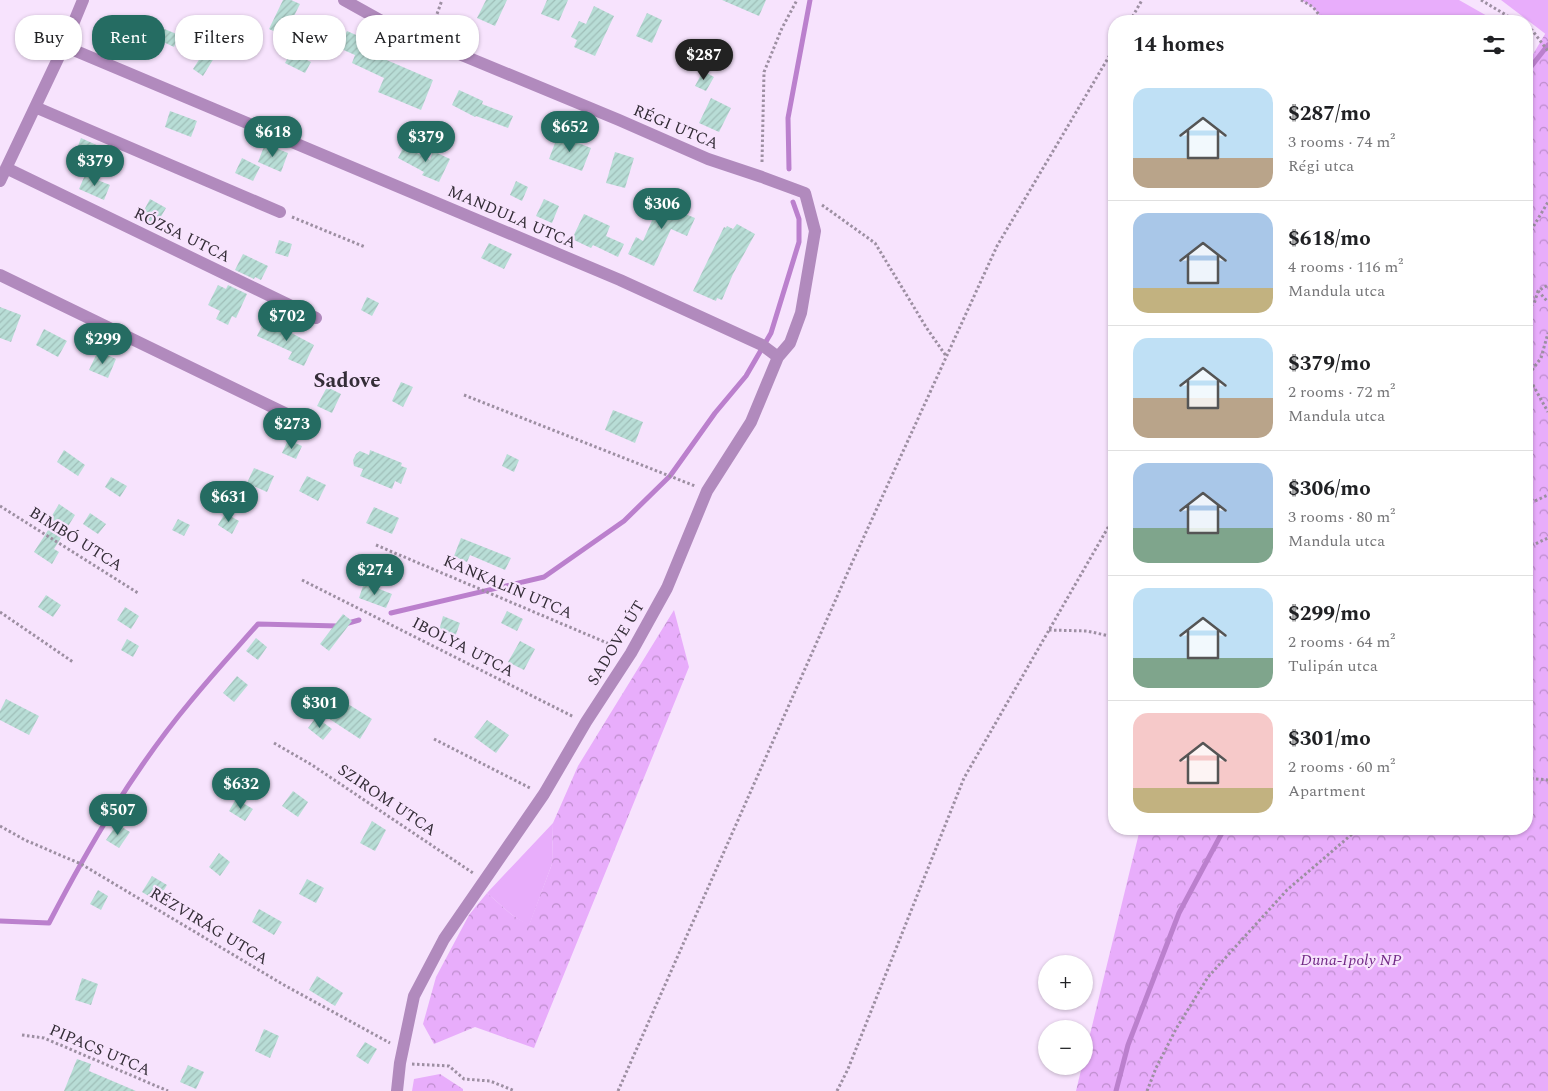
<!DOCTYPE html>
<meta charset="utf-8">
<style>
body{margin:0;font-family:Spectral,serif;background:#f6f6f6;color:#202124;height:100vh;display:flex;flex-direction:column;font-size:19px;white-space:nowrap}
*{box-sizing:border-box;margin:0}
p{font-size:16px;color:#757577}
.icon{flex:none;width:28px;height:28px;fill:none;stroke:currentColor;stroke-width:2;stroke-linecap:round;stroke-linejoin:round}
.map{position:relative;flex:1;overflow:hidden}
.side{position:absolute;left:1108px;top:15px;width:425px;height:820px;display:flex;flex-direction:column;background:#fff;border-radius:20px;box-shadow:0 1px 4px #0004}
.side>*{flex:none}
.banner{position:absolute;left:15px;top:15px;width:475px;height:45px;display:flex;gap:10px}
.tools{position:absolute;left:1038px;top:955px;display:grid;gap:10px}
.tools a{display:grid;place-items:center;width:55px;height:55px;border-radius:50%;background:#fff;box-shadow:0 1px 4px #0004;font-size:25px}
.price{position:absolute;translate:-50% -42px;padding:0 11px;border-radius:18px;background:#256c62;color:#fff;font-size:16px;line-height:32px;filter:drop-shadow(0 1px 2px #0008)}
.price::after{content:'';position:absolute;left:50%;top:30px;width:15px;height:11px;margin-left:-8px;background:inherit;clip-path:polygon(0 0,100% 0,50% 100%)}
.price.current{background:#222;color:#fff}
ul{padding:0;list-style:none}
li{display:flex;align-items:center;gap:15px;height:125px;padding:0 25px}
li+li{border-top:1px solid #e0e0e0}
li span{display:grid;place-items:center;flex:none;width:140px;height:100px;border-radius:15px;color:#555}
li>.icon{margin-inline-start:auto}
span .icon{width:60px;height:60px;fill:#fffc;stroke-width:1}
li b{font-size:21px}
h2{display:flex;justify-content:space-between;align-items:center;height:60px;padding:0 25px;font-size:21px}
.chip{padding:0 18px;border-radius:20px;background:#fff;box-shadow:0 1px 4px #0004;font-size:18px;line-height:45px}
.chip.current{background:#256c62;color:#fff}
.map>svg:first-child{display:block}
.grass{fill:#e8adfb}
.forest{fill:url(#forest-crowns)}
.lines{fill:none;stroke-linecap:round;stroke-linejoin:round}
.stream{stroke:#bb80cd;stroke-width:5}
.building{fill:url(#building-hatch)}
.path{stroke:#9d8fa2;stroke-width:3;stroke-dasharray:2.5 2.5;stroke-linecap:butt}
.street{stroke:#b18abd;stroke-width:12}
.labels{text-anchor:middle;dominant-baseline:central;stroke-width:4.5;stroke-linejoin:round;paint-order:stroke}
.street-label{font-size:16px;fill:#342d37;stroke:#f7e3fd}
.park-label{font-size:16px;font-style:italic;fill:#722986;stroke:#f7e3fd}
.district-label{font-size:21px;font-weight:bold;fill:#342d37;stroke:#f7e3fd}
</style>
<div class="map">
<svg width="1548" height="1091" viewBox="0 0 1548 1091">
<defs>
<pattern id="forest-crowns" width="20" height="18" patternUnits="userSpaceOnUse" patternTransform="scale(1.25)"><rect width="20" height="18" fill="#e8adfb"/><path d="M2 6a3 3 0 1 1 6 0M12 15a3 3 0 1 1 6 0" fill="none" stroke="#bd8dcc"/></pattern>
<pattern id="building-hatch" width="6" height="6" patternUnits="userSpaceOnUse" patternTransform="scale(1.25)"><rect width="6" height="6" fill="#b8ddd6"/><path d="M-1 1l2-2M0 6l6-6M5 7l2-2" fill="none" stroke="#9fbeb8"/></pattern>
</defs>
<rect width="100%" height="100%" fill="#f7e3fd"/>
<!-- grass -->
<path class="grass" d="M1301,0H1459L1496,21H1324L1313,7Z
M1501,0H1548V36L1543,32Z
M553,823L552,864L529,926L512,915L487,893Z"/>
<!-- forest -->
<path class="forest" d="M1548,29V1091H1076L1082,1066H1084V1059L1140,829H1526V51L1532,56Z
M674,610L689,667L534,1048L475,1027L434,1044L423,1024L436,977L469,915L487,893L512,915L529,925L552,864L553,823L578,766Z
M440,1074L463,1089V1091H412L414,1079Z"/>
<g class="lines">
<!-- stream -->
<path class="stream" d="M1526,73L1548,45
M789,169L788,118L810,0
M391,613L544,577L624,521L670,476L715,413L746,376L771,333L799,242V219L793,202
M0,921L49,923C89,846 134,769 190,702C212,675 235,650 258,624L338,626L359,620
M1116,1091L1128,1045L1179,913L1224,829"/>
</g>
<!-- building -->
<path class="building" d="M283,0H291L300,4L284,36L269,29Z
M486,0H507L495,26L477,18Z
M547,0H568L559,21L541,14Z
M722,0H766L759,16Z
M594,6L614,16L595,56L574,47L577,40L571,37L579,21L586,24Z
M647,13L662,20L652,43L636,36Z
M112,21L131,29L126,41L108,33Z
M162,28L179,35L174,47L157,39Z
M347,31L386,48L382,58L433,80L421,110L378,92L384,78L352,63L355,55L339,48Z
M204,52L214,58L203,76L193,69Z
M291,52L311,62L305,73L285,63Z
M703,71L714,77L706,91L695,86Z
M459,90L483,101L482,104L513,116L508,128L476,116L475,117L452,105Z
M711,98L731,108L719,132L699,123Z
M170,111L197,121L191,137L165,127Z
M558,135L591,148L582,171L549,159Z
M81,138L101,147L96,160L76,151Z
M265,144L288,153L281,172L258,162Z
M404,146L430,160L433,151L450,159L439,182L422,175L424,172L398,158Z
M615,152L634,158L625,188L606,183Z
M242,158L260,167L253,181L235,173Z
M85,175L110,185L104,200L79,189Z
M516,181L528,187L522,201L510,195Z
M664,193L683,201L678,211L695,218L687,236L671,229L654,266L628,254L636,237L643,241Z
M150,199L166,208L156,225L141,216Z
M544,199L559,206L552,223L536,216Z
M584,214L610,226L606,236L624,244L618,257L593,245L591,248L572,239Z
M737,224L755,234L733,274L722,300L717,298L716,301L693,291L724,227L726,228L727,226L733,229Z
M279,240L292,244L288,257L275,253Z
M489,243L512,254L504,269L481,258Z
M243,254L268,266L261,280L255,277L254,279L235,270Z
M218,285L226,289L228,285L247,294L236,318L232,316L228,325L216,319L220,311L208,305Z
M367,297L379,303L372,316L361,310Z
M0,307L21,315L11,342L0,338Z
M265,319L314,345L304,366L288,359L292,352L257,336Z
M44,329L67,341L58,357L36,345Z
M98,351L116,359L108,378L89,370Z
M401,382L413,387L403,407L392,401Z
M327,387L341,394L332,413L317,406Z
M613,410L643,422L635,443L605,430Z
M288,440L302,446L296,459L282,453Z
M64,450L85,465L78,476L57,462Z
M370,450L402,463L401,466L407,468L401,484L395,481L392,489L360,476L363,469L354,466L353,460L356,454L360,451L369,455Z
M507,454L519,460L514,472L502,466Z
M254,468L274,476L267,492L247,483Z
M307,476L326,485L318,501L299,491Z
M111,477L127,486L120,497L105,487Z
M59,504L75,515L54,549L59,552L52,564L34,552L54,521L50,519Z
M374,507L399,518L392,534L366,523Z
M90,513L106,524L98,534L83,524Z
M225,513L239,521L232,534L218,525Z
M178,519L190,525L184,536L172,530Z
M461,538L511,558L505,570L470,555L467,562L454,556Z
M364,583L392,594L386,608L359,598Z
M46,595L61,605L53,617L38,607Z
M125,607L139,616L131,629L117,620Z
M507,611L523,619L517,631L501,623Z
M343,614L352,621L329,651L320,644Z
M443,616L460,623L455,637L439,631Z
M256,638L267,647L258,660L246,651Z
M127,639L139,646L133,657L121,650Z
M520,641L535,649L524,670L508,662Z
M237,676L248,685L234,702L223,693Z
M6,699L39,716L29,735L0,720V711Z
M340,699L372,719L360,739L328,718Z
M316,717L332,729L323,740L308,728Z
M487,720L509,735L496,753L474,737Z
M293,791L308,802L298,817L282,806Z
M236,799L253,809L245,821L229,811Z
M372,821L386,830L375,851L360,843Z
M117,824L130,832L119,848L106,840Z
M219,853L230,862L220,876L209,867Z
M152,876L167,885L157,901L142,892Z
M307,879L324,888L316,903L299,894Z
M98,890L108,896L101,910L90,904Z
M259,909L282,922L274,935L252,922Z
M317,976L343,993L335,1006L309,990Z
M82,978L98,984L91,1005L75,1000Z
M264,1029L279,1036L270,1058L255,1051Z
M365,1042L377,1049L368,1064L356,1056Z
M77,1059L91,1064L89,1071L136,1091H64Z
M188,1065L204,1072L196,1089L180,1082Z"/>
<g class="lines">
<!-- path -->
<path class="path" d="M1301,0L1313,7L1324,21
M1481,0L1516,21
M1130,21L1142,0
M1526,27L1532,30L1548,51
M432,28L442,0
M762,162L764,72L782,28L797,0
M822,205L875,243L926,327L946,356
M292,217L365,247
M1526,239L1548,202
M1538,291L1548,302
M1526,307L1534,304L1538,291L1548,285
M1528,376L1548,412
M1526,378L1541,358L1548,333
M464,395L695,486
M1526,505L1548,495
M0,506L138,593
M1526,544H1535L1548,538
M376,545L619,648
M302,580L574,717
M0,612L73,662
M1049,630L1087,631L1114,637
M434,739L532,789
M274,743L312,765L473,873
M1526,778L1548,780
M0,826L25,840L81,864L284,985L390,1043
M22,1035L44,1038L168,1091
M412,1064L449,1066L464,1079L490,1081L515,1091
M618,1091L851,565L997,246L1114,48
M837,1091L848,1069L964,778L1114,517
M1147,1091L1156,1068L1176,1029L1208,977L1287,890L1358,829"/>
<!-- street -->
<path class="street" d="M344,0L387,24L619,120L708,159L762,177L805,193L815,231L801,313L790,343L778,357L751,422L707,491L667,588L631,653L586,722L544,794L444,939L414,996L400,1063L397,1091
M64,46L620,280L762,345L778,357
M35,107L280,212
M6,168L316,318
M0,181L64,46L83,0
M0,275L299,420"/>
</g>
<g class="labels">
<!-- street labels -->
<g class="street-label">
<text transform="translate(676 127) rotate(23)">RÉGI UTCA</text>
<text transform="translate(512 217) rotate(23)">MANDULA UTCA</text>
<text transform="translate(182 235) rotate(26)">RÓZSA UTCA</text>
<text transform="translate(76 539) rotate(32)">BIMBÓ UTCA</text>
<text transform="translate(508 587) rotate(23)">KANKALIN UTCA</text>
<text transform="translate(616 643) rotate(-59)">SADOVE ÚT</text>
<text transform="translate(463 647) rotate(27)">IBOLYA UTCA</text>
<text transform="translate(387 800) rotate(34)">SZIROM UTCA</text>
<text transform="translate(209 926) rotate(31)">RÉZVIRÁG UTCA</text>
<text transform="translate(100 1050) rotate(23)">PIPACS UTCA</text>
</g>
<!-- park labels -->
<g class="park-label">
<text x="1351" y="960">Duna-Ipoly NP</text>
</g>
<!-- district labels -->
<g class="district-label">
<text x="347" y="381">Sadove</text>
</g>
</g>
</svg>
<div class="tools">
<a>+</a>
<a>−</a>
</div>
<b class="price current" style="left:704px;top:81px">$287</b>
<b class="price" style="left:570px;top:153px">$652</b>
<b class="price" style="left:273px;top:158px">$618</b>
<b class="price" style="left:426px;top:163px">$379</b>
<b class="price" style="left:95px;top:187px">$379</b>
<b class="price" style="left:662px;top:230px">$306</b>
<b class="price" style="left:287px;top:342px">$702</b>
<b class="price" style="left:103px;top:365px">$299</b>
<b class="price" style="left:292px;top:450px">$273</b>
<b class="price" style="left:229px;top:523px">$631</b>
<b class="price" style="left:375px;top:596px">$274</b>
<b class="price" style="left:320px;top:729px">$301</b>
<b class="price" style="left:241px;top:810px">$632</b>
<b class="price" style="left:118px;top:836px">$507</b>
<div class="banner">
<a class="chip">Buy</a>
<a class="chip current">Rent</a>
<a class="chip">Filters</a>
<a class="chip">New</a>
<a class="chip">Apartment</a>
</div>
<section class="side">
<h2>14 homes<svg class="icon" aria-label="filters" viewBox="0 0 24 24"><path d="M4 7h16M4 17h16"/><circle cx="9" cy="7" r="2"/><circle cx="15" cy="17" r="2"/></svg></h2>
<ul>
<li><span style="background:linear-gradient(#bfe0f5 70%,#b9a48a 0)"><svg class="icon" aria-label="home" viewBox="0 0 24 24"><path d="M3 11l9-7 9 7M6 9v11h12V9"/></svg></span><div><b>$287/mo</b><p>3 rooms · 74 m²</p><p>Régi utca</p></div></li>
<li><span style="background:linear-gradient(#a9c7e8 75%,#c2b280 0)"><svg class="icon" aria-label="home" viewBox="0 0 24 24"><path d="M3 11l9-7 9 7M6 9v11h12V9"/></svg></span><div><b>$618/mo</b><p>4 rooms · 116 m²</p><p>Mandula utca</p></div></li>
<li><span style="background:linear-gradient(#bfe0f5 60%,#b9a48a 0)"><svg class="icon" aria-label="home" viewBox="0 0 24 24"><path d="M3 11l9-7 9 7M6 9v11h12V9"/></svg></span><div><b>$379/mo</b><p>2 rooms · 72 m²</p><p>Mandula utca</p></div></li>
<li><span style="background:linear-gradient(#a9c7e8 65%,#7fa58c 0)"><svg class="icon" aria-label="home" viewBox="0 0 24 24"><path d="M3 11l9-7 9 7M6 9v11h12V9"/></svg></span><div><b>$306/mo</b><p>3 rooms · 80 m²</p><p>Mandula utca</p></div></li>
<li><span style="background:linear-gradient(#bfe0f5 70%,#7fa58c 0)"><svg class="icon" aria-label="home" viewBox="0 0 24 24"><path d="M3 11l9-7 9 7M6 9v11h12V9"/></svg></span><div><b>$299/mo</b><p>2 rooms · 64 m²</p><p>Tulipán utca</p></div></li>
<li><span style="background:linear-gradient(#f6c9c9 75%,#c2b280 0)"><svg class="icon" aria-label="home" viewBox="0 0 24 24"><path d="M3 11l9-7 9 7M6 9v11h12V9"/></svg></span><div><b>$301/mo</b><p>2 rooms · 60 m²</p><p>Apartment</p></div></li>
</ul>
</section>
</div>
